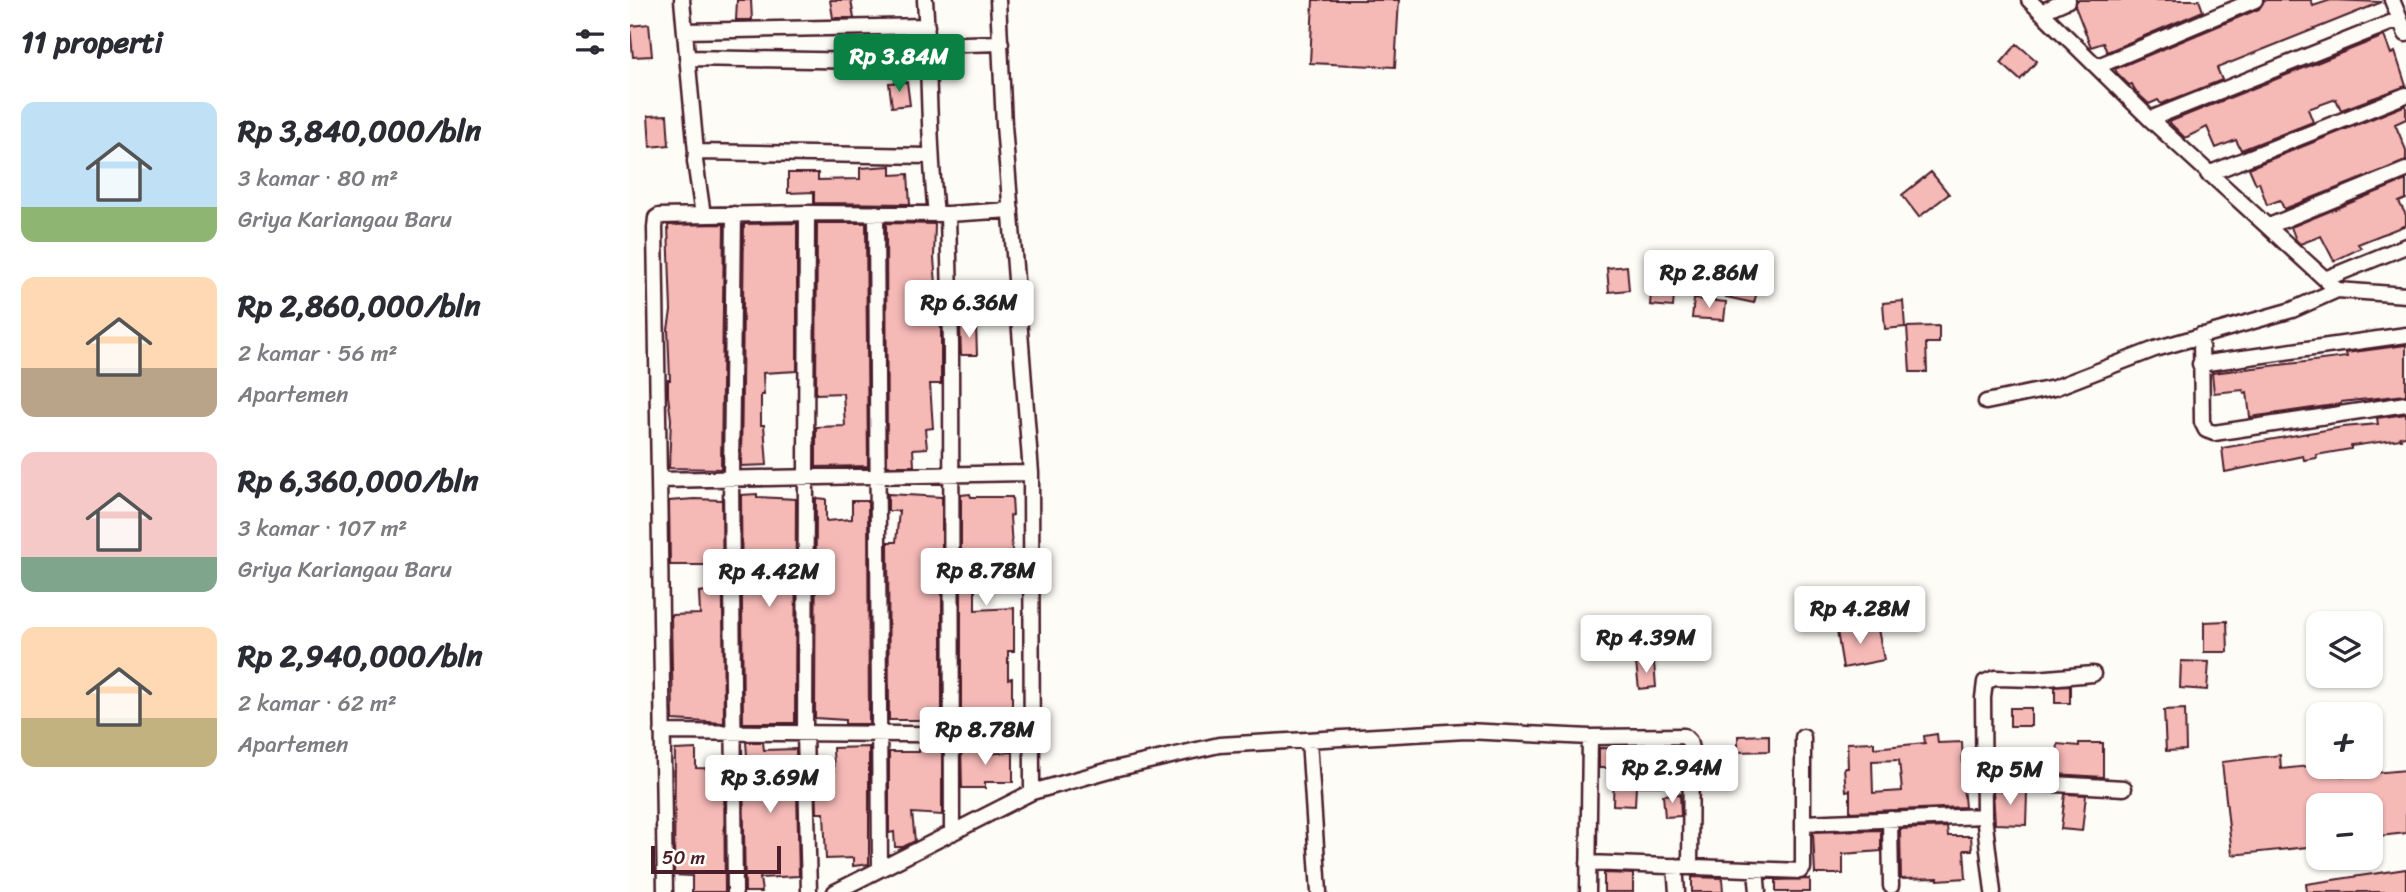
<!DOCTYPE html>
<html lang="id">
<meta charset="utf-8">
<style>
body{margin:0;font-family:Sriracha,sans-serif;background:#f2f2f3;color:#2b2b33;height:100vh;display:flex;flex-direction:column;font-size:26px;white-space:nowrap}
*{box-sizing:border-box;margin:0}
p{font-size:23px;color:#7c7c81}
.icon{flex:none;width:38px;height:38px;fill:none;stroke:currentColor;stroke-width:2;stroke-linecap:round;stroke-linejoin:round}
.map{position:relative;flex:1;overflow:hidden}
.sheet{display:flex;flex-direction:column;background:#fff;width:630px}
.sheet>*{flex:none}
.buttons{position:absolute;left:1676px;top:611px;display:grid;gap:14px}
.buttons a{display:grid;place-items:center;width:77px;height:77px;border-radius:14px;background:#fff;box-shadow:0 2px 5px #0004;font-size:35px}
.scale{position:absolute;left:21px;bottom:18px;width:130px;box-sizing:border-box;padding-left:7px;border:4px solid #4a1f2b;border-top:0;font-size:19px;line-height:24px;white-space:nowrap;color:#4a1f2b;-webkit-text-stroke:5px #fdfcf7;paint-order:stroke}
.price{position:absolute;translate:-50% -60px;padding:0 16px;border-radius:7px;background:#fff;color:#222;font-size:23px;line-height:46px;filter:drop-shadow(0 2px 4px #0008)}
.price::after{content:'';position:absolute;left:50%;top:42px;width:21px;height:16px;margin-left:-10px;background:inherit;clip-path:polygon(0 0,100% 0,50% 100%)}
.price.selected{background:#0b8043;color:#fff}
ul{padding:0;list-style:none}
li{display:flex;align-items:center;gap:21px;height:175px;padding:0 21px}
li span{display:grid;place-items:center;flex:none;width:196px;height:140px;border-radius:14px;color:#555}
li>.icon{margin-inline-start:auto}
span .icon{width:84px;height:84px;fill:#fffc;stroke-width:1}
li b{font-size:30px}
h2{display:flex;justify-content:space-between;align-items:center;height:84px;padding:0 21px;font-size:30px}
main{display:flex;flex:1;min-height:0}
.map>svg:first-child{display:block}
.building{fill:#f5b9b6;stroke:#4a1f2b;stroke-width:2;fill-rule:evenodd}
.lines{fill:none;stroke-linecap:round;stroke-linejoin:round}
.minor-casing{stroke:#4a1f2b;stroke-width:19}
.minor{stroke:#fdfcf7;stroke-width:14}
</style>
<main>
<section class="sheet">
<h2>11 properti<svg class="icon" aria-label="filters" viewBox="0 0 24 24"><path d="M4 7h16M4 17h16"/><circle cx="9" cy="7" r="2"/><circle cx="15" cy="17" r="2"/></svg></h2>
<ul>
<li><span style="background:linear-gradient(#bfe0f5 75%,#8fb573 0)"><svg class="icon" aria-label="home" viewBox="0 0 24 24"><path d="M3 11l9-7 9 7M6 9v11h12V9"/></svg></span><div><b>Rp 3,840,000/bln</b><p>3 kamar · 80 m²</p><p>Griya Kariangau Baru</p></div></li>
<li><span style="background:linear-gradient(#ffd9b3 65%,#b9a48a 0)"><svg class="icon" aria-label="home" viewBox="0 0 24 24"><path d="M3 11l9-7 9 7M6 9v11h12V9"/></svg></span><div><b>Rp 2,860,000/bln</b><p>2 kamar · 56 m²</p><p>Apartemen</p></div></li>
<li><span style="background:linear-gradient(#f6c9c9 75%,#7fa58c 0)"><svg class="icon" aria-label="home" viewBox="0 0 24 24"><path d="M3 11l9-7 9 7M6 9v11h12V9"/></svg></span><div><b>Rp 6,360,000/bln</b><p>3 kamar · 107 m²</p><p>Griya Kariangau Baru</p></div></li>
<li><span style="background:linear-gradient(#ffd9b3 65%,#c2b280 0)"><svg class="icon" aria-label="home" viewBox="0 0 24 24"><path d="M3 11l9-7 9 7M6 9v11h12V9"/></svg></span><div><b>Rp 2,940,000/bln</b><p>2 kamar · 62 m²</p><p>Apartemen</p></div></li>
</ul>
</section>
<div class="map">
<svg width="1776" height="892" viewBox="0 0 1776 892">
<rect width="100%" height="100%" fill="#fdfcf7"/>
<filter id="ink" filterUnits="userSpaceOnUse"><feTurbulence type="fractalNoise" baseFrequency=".0143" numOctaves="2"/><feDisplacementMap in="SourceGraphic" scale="14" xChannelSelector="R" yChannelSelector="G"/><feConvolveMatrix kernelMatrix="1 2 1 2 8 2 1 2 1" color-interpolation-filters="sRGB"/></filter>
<g filter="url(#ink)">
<!-- building -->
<path class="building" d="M107,0H121L122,20H106Z
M200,0H221L224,18H203Z
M683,0H769L765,67L680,63Z
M1447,0H1569L1573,11L1477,52L1473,43L1461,47L1445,6Z
M1634,0H1681L1683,6L1701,0L1752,2L1587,68L1592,80L1531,104L1528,100L1519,104L1505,91L1502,84L1499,85L1487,73L1485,69L1629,9Z
M19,24L22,56L3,57L0,26Z
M1754,36L1761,54L1765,52L1776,86L1711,110L1706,99L1678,109L1683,122L1611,150L1606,140L1586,148L1577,127L1555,138L1539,122Z
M1387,44L1407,61L1390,80L1371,63Z
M277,82L280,105L262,107L259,83Z
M1776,105V119L1765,124L1776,150V161L1654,209L1650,200L1637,205L1629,182L1626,184L1619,168Z
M37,115L39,145L20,147L18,116Z
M261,166V175L278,174L280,204L184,203V192L158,193V173H188V180L230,179V168Z
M1301,172L1319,194L1289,217L1272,195Z
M1776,180V199L1769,202L1776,215V225L1728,244L1731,248L1704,261L1691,236L1670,244L1666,240L1661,227Z
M167,223V371L133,373L134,395H131V425H134L137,465L111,466L114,224Z
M187,223H236L238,466L186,467V427L215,426L213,393L186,394Z
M256,223L305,224L304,258L309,325H311V384H300L303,428L295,429L297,448L283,449L284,466H257Z
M94,224L91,469L39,468L41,419L38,396V380H40L38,329L41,311L38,225Z
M997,266L999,290L979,292L977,268Z
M1101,278L1129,284L1124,303L1096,297Z
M1022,281L1045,283L1043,307L1020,305Z
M1064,299L1096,302L1094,320L1062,318Z
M1273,301L1275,327L1255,329L1253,303Z
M346,324L347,355H331L330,325Z
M1309,326V343H1296L1297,372H1280L1277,327Z
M1776,345V395L1711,402V404L1620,417L1617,392L1614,393L1613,390L1584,393L1582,373L1717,357L1716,353Z
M1776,414V436L1770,437L1771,439L1721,446V449L1686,455L1687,458L1674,460L1673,456L1595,472L1592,448L1713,427L1748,424L1747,418Z
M127,494V497L166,499L165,723H113L111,495Z
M258,494L312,497V716L293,717V720H259L258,542H266L269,511H258Z
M340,494L341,497H382L383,515L380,516L384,583H345V610L384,608V651H378V679L382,678V718L331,719V495Z
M186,498L196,499V521L222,519V501H238L239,724H215V720L185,718Z
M64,499L92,500L94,723L43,720L41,615L70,614L69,592L77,591L76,565H40L39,501Z
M1597,621L1598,652H1574V622Z
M1247,624L1254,660L1213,668L1207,631Z
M1551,661L1579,662L1577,690L1550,688Z
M1024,662L1026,687L1009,689L1006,663Z
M1440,686V703H1425V687Z
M1380,708H1401V726H1380Z
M1555,709L1556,750L1536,751L1534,710Z
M1307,734L1308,743L1332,742L1333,766H1336L1338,785L1333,786L1335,807L1220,812V790L1216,791L1214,768H1218L1217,743L1244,742V748L1295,743L1294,736ZM1269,760L1272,791L1243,793L1242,761Z
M1139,735V751L1108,752V736Z
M116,742H133L134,750L166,749L169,876L130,878L132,892H115L113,769H118Z
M1449,743H1473V777L1425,774L1428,744L1449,746Z
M331,745H356V754L383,752V782H355V788H332Z
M312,746V815L282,813L285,841L273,847H265L264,832L259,833V752H289V747Z
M239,747V864L223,866V858L196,859L194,813H187L186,773L204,775L203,748Z
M969,748L1031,749V786H1006L1005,806L983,805L984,768H969Z
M66,749V768L94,769L95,892H62V876L44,875L45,750Z
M1650,755L1651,769L1689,765L1710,766L1711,776L1776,770V833L1741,837V805H1689L1687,846L1602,855L1592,762Z
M1363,790L1397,792L1396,825L1365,824Z
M1050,794L1051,816L1035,817L1033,795Z
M1435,794L1456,795L1452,831L1431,829Z
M1317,827L1318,836H1341L1342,850H1334L1336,878L1308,880V878L1271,879L1270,829Z
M1251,830V851L1213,854V874H1185L1183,832Z
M1776,869V892H1677L1676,884Z
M974,873L1003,874V892H974Z
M1062,877L1092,878L1093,892H1062Z
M1180,879V892H1146V880Z"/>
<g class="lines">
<!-- minor casing -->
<g class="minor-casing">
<path id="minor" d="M52,0L66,152L65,161L73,215
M295,0C300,72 298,142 306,214
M368,0L374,125L401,473L402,792
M1399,0L1520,119L1707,290L1776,295
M1762,0L1776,34
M1411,12L1438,0
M55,31L297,26
M299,45L371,43
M57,58L299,62
M1468,66L1625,0
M1520,119L1770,19
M66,152L299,156
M1578,174L1776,95
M177,213L175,733L179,892
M246,213L250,869
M104,214L101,478L105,892
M318,214L321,345L322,833
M1639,226L1776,170
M1695,279L1776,246
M1571,335L1572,422L1576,430L1584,433L1776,404
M1570,364L1776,335
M1356,402L1424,388L1525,349L1662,310L1707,290
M29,480L25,228L26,218L29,216L177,213L318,214L381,210
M32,732L402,735
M679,740L689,892
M1354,780L1494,788
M1260,819L1261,886
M1173,823L1354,816
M958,863L1170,871L1173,868V737
M1045,866L1047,892
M1126,870L1128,892
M35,892L29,480L401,473
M205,892L402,792L480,770L589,745L836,731L960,737L1054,736L1059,741L1061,749L1060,867
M958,892L960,737
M1363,892L1354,816L1353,698L1355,682L1365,678L1406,679L1463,674"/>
</g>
<!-- minor -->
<use href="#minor" class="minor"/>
</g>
</g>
</svg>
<div class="buttons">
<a><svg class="icon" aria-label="layers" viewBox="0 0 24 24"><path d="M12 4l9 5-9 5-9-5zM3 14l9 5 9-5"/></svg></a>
<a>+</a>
<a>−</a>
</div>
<div class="scale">50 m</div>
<b class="price selected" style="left:269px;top:94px">Rp 3.84M</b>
<b class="price" style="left:1079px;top:310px">Rp 2.86M</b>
<b class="price" style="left:339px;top:340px">Rp 6.36M</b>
<b class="price" style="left:356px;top:608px">Rp 8.78M</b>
<b class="price" style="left:139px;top:609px">Rp 4.42M</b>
<b class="price" style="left:1230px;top:646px">Rp 4.28M</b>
<b class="price" style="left:1016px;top:675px">Rp 4.39M</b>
<b class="price" style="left:355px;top:767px">Rp 8.78M</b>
<b class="price" style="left:1042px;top:805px">Rp 2.94M</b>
<b class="price" style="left:1380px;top:807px">Rp 5M</b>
<b class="price" style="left:140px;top:815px">Rp 3.69M</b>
</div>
</main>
